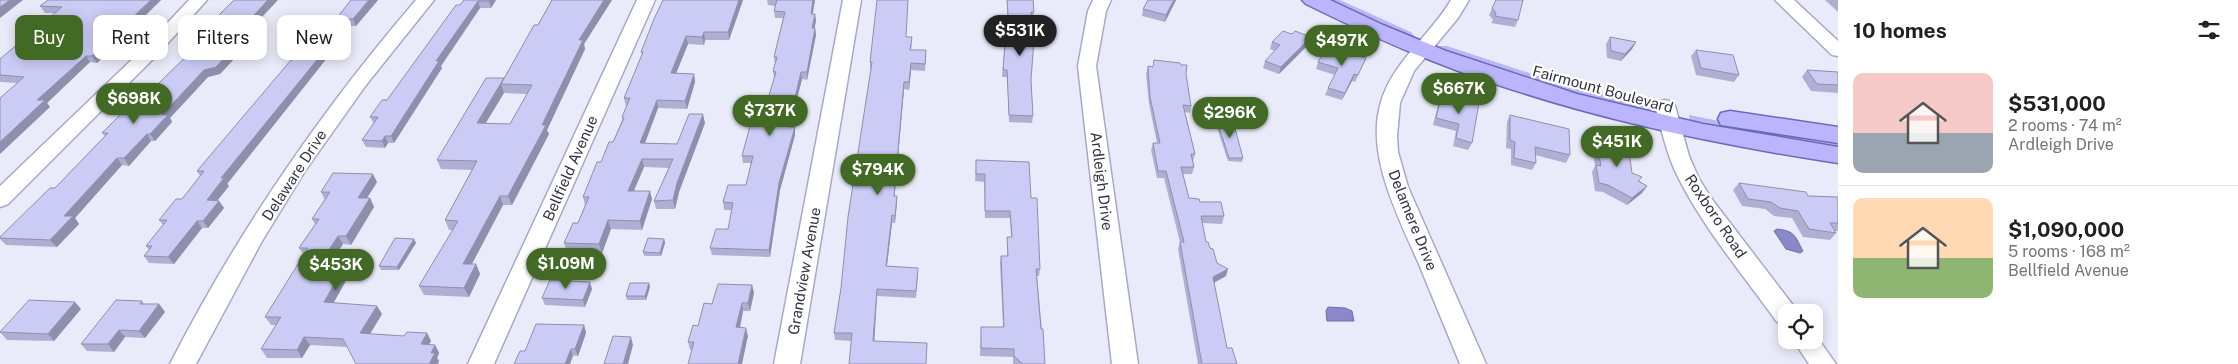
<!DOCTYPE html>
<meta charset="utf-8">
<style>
body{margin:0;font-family:"Public Sans",sans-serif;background:#f2f2f2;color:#202124;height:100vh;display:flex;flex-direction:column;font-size:19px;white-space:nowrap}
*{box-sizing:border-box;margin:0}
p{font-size:16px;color:#757577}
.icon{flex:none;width:28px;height:28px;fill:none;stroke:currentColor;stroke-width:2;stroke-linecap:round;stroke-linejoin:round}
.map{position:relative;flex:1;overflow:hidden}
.drawer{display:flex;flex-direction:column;background:#fff;width:400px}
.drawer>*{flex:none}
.hud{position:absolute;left:15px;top:15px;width:475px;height:45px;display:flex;gap:10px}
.buttons{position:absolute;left:1778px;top:304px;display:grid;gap:10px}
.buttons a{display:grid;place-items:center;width:45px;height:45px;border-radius:10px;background:#fff;box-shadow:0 2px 12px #0003;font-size:25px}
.price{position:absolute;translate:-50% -42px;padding:0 11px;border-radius:18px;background:#426a25;color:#fff;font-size:16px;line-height:32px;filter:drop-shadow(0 1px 2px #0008)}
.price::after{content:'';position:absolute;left:50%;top:30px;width:15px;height:11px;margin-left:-8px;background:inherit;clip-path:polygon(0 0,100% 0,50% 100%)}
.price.on{background:#222;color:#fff}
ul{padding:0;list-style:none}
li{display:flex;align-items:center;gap:15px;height:125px;padding:0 15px}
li+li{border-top:1px solid #e0e0e0}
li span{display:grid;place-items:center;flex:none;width:140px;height:100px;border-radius:10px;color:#555}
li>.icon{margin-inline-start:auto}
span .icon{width:60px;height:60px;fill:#fffc;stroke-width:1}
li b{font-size:21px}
h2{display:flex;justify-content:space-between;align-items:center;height:60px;padding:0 15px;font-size:21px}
.tag{padding:0 18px;border-radius:10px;background:#fff;box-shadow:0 2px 12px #0003;font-size:18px;line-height:45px}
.tag.on{background:#426a25;color:#fff}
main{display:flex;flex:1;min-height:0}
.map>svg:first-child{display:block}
.green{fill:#b8b8f6}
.water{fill:#8988c8;stroke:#706fa0}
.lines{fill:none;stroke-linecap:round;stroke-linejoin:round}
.minor-casing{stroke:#a7a8ca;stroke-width:3}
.major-casing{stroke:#6e68bb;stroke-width:3}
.minor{fill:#fff;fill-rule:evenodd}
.major{fill:#bab5fd;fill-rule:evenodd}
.wall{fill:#afafd4;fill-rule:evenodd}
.shaded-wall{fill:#8e8fac}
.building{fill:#cbccf6;stroke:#8e8fac}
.labels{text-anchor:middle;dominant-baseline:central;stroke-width:4.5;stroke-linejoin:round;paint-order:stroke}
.street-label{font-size:15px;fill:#353543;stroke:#fff}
</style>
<main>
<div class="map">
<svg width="1838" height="364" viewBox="0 0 1838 364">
<rect width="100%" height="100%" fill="#eaebfa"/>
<!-- green -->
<path class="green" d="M1320,0H1340L1411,32L1414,36L1413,38Z
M1441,46H1447L1566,85L1643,105L1650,109L1652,113L1595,103L1437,48Z
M1689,115L1754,128L1838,140V150L1690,125Z"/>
<!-- water -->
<path class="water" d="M1777,229C1795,231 1795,236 1803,251L1800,253L1786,249L1774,231Z
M1328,307L1345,308L1352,311L1354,321H1327L1326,311Z"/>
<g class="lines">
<!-- minor casing -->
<g class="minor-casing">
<path id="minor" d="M189,0H207L157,55L8,204L0,207V186L145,47Z
M416,0H434L366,85L305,171L262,241L196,364H170C237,233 320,112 416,0Z
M637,0H655L494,364H468Z
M843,0H861L800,364H774Z
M1093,0H1111L1106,11L1096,66L1138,364H1112L1078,66L1088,11Z
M1451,0H1469L1458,18L1414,71L1400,103L1397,136L1398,152L1408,187L1486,364H1460C1446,330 1432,296 1418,262C1398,216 1365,154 1381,102C1393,61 1430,36 1451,0Z
M1775,0H1794L1838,41V56L1832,55Z
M1665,100L1672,102L1675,106L1689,156L1699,179L1714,202L1795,308L1797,312H1786V324L1777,322C1744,276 1705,230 1679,179C1667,156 1662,131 1655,106L1658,102Z
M1814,333L1836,364H1809L1793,340H1814Z"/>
</g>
<!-- major casing -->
<g class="major-casing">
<path id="major" d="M1302,0H1330L1383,25L1446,51L1577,94L1703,124L1838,147V163C1699,142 1561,112 1430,60C1388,44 1347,24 1306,4Z
M1730,111L1838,127V143L1721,125L1718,119L1721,113Z"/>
</g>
<!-- minor -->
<use href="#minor" class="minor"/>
<!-- major -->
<use href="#major" class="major"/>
</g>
<!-- wall -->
<path class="wall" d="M48,0H161L97,63L90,62L47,103L50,107L17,83L0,82V59L54,13H45L40,6Z
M351,0H378L356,26H349L350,29L227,184L229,186L217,201H219L224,208L208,228H202L174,264L149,263L144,256L149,250L146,246L163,225L159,220L182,199L200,176L197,171L293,60L312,41L337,22L336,19Z
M464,0H496L491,8H480L441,66L442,68L394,143H388L385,148L366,147L362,140L374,124L370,117L387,100Z
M552,0H612L584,44L585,49L547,130L549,134L512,205H503L472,264H476L480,274L469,297L424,295L419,286L453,230H449L445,220L472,170L441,169L437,160L504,78L538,25ZM504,93L527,94L510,124L486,123Z
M663,0H743L729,40H705L704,45L688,44L676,73L694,74L695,82L687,109L658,108L645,143L677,144L705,123L679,192L675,209H656L654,201L669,168L644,167L634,191L652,199L642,230L611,229L602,253L567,252L564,243L578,223L585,205L583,197L601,162L613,142L622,120V117L626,107L624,98L642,55L641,52Z
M767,0H815L813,14H815L816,21L814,28H815L816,35L807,80L802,79L790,127L795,135L780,190L770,257L712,255L710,248L728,229L732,210H724L723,202L746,185L751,163H743L742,156L767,126L772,107L769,106L768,99L774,78L773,71L775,64L774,57L783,18H775L774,11L775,6L768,5Z
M1007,0H1033L1034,12L1033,19H1032L1031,80L1033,116L1032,123L1009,122L1007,77H1002L1006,30H1008Z
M1148,0H1176L1165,22L1142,16L1143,9Z
M1496,0L1518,20L1515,27L1491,23L1493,20L1489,15Z
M1825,0H1838V12Z
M262,17L264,22L232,56L234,59L220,74L208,77L170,118L172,122L155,141H151L129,166L122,165L75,218L79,224L57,247L6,245L0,239V237L55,188L105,136L102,133L127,114L196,47L207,35L204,30Z
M906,37L912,44L911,50L926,57L925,71L911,70L909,90L904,89L894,196H897L895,223H892L887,266L918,275L916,298L877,296L852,341L835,340L834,333L841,288L871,69H870V62Z
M1311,37L1309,44L1279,74L1263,68L1265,61L1275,51L1270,49L1272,42Z
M1610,37L1636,42L1632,49L1621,61L1607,58L1606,44Z
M1696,50L1739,75L1734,82L1696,75L1691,56Z
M1366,58L1355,82L1352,81L1342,100L1325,95L1328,88L1335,75L1316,69L1318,62Z
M1154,60L1181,65L1186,74L1191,106L1190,113L1185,112L1195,154L1193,161L1194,167L1192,174H1183L1189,198L1200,202L1224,216L1222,224L1202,223L1206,242L1210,248L1217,263L1226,276L1214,283L1227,348L1237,364H1198L1178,249L1180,242L1164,178H1157L1151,150L1153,143H1157L1149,104L1146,74L1148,66L1153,67Z
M1807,70L1838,72V93L1811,91L1802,77Z
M1442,93L1472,143L1468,150L1453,146L1456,131L1433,125L1439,100Z
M1510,115L1570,155L1566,163L1535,155L1536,163L1532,170L1511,165V149L1506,148L1507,122Z
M1217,121L1243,158L1242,162L1228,161L1216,125Z
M1596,138L1632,173L1639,181L1647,186L1642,193L1627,205L1603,192L1595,191L1592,172L1595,166L1592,145Z
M976,160L1031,198L1040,269L1039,276H1037L1045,364H1014L1013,363V357L980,356L981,327H1003L1000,263L1001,256H1007V237H1011L1010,218H985L984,182L975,181Z
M377,182L367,198H370L374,207L351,245L343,244L326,270L342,271L347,279L333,303L377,306L382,314L370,334L404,336L427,333L431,341L429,345H435L439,353L437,358L439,361L347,347L310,345L302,358H267L261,349L276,325H271L265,317L304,255L299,248L315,224L312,219L325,200L321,192Z
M1739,183L1808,196L1838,197V231H1835L1836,233L1830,240L1803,237L1792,218L1774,216L1765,209L1742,206L1733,190Z
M414,239L416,243L399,270H381L379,266Z
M664,239L665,243L661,256H644L643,252Z
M752,285L754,293L750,311H743L740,328L748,336L690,350L688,342L712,304Z
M650,287L646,300H627L626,296Z
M592,289L585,307L545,305L542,298Z
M142,301L144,304H159L165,312L145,338L125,337L114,352L87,351L81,344Z
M81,309L54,341L7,340L0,332Z
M584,325L586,333L578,356L525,351Z"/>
<!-- shaded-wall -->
<path class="shaded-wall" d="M10,0H23L0,18V7Z
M151,0H161L97,63L92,56Z
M268,0H278L262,17L264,22L232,56L234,59L220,74L208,77L170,118L172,122L155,141L150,134L162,115L204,70L225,52L254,15Z
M369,0H378L356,26L353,19Z
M490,0H496L491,8L489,1Z
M604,0H612L584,44L585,49L547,130L549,134L512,205L508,196L542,125L579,40Z
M739,0H743L729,40L728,32Z
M813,0H815L811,21V14Z
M1174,0H1176L1165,22L1166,15Z
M478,1L480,8L441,66L442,68L394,143L391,136L436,61Z
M815,14L816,21L813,35L812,28Z
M347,23L350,29L227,184L229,186L212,207L207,200L221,178Z
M815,28L816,35L807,80V72Z
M704,32L705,40L704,45L702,37Z
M686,36L688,44L673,81L671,73Z
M1311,37L1309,44L1279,74L1281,67Z
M1636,42L1632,49L1621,61L1625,54Z
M86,56L90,62L47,103L50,107L0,154V142L37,100Z
M911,63V70L909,90V82Z
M801,72L802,79L788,134V127Z
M694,74L695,82L687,109L685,101Z
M1354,74L1352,81L1342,100L1345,93Z
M904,82V89L894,203V196Z
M501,84L504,93L480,132L477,123Z
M657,100L658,108L642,151L640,143Z
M703,114L705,123L679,192L675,209L673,200L677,183Z
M795,127V135L780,190L770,257L769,250L779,183Z
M147,134L151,141L129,166L124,158Z
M385,136L388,143L385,148L382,141Z
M117,158L122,165L75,218L79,224L57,247L50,240L64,216Z
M642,159L644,167L630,199L628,191Z
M373,174L377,182L362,206L358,198Z
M1647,186L1642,193L1627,205L1632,198Z
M650,191L652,199L642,230L640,221Z
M500,196L503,205L467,273L463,264Z
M897,196V203L895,223V216Z
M370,198L374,207L351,245L346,236Z
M219,201L224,208L208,228L203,221Z
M892,215V223L886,273V266Z
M608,220L611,229L602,253L599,244Z
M197,221L202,228L174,264L168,257Z
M338,236L343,244L321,278L316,270Z
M414,239L416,243L399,270L397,267Z
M664,239L665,243L661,256L660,253Z
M476,264L480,274L469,297L464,288Z
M1228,269L1226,276L1211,284L1213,277Z
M342,271L347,279L329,311L324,302Z
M590,282L592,289L585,307L583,300Z
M649,283L650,287L646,300L645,296Z
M752,285L754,293L750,311L748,303Z
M877,289V296L874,348L873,341Z
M75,302L81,309L54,341L48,334Z
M742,303L743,311L738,335L736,327Z
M159,304L165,312L145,338L139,331Z
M377,306L382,314L365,342L360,333Z
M584,325L586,333L578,356L575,349Z
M746,328L748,336L742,364H738Z
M119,330L125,337L114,352L108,344Z
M427,333L431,341L425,352L421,344Z
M304,337L310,345L302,358L297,350Z
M631,337L633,345L628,364H623Z
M435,345L439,353L437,358L439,361L438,364H430L431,353Z
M571,349L573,356L570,364H565Z"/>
<!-- building -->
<path class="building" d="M0,0H10L0,7Z
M48,0H151L92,56H86L37,100H45L0,142V98L24,77L0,75V59L62,7L40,6Z
M234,0H268L254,15H260L225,52H230L216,67L204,70L162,115H168L150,134H147L124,158H117L64,216H73L50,240L0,238V237L50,188H55L108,133H102L121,114H127L196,47L211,30H204Z
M351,0H369L353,19H336Z
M464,0H490L489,1H478L436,61H439L391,136H385L382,141L362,140L378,117H370L382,100H387L456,5H460Z
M552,0H604L579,40H583L542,125H546L508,196H500L463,264H476L464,288L419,286L458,221L445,220L477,161L437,160L486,78H504L477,123L510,124L532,85L501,84L534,25H538Z
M663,0H739L728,32H704L702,37L686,36L671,73L694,74L685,101L657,100L640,143L677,144L689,114H703L677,183L673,200L654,201L673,159H642L628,191H650L640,221L608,220L599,244L564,243L573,223H578L589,197H583L597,162H601L609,142H613L624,118L622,117L630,98H624L643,52H641L654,19Z
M777,0H813L811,14H815L812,28H815L807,72H801L788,127H795L779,183L769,250L710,248L716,229H728L733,203L723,202L728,185H746L753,156H742L750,126H767L774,100L768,99L776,72L773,71L777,57H774L785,12L774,11Z
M877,0H908L906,37H912L910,50H926L925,64L911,63L909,82H904L894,196H897L895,216L892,215L886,266L918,268L916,291L877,289L873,341L927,343L926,364H849L852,333H834L841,288L848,217L872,62H870Z
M1007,0H1033L1034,12H1031L1034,39L1031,80L1033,116L1009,115L1007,70H1003L1006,30H1009Z
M1148,0H1174L1166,15L1143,9Z
M1496,0H1523L1518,20L1495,16L1496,13L1492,8Z
M327,22L347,23L221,178H224L207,200L219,201L203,221H197L168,257L144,256L152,246H146L167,220H159L176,199H182L204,171H197L291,60H293L309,41H312Z
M1283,31L1292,34L1295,31L1311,37L1281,67L1265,61L1280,45L1272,42Z
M1610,37L1636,42L1625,54L1611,51Z
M1327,47L1366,58L1358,75L1354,74L1345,93L1328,88L1338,68L1318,62Z
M1696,50L1733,55L1739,75L1701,68Z
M1154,60L1180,63L1181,65H1187L1186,74L1191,106L1183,105L1195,154H1191L1194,167H1181L1189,198L1199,199L1200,202H1221L1224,216H1201L1206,242H1208L1210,248L1213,249L1217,263L1228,269L1213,277L1227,348H1232L1237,364H1202L1180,242H1184L1166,171H1158L1153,143H1160L1150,97L1148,66L1153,67Z
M1807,70L1838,72V85L1817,84Z
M1442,93L1479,103L1472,143L1456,138L1459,124L1436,118Z
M1510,115L1569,129L1570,155L1535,147L1536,163L1514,158L1515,142L1510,140Z
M1217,121H1233L1243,158H1229Z
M1596,138L1628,145L1632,173L1642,177L1638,181L1647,186L1632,198L1608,185L1599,183L1596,165L1601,166Z
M976,160L1029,162L1031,198H1037L1040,269H1036L1041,329H1043L1045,364H1023L1014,356V349L981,348V327H1004L1001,256H1008L1007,237H1012L1010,211H985V174H976Z
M333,173L373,174L358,198H370L346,236H338L316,270L342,271L324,302L377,306L360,333L404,336L407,332L427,333L421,344L435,345L431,353H435L429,364H356L343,339L304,337L297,350L261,349L281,317H265L308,248H299L319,219H312L330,192H321Z
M1739,183L1806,192L1808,196L1838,197V223H1830L1836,233L1809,229L1798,211L1780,208L1771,202L1748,199Z
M395,238L414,239L397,267L379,266Z
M648,238L664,239L660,253L643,252Z
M550,280L590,282L583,300L542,298Z
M630,283H649L645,296H626Z
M718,284L752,285L748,303H742L736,327L746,328L738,364H688L694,342H688L693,325L698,326L704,303L712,304Z
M29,300L75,302L48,334L0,332Z
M116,300L142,301L140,304H159L139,331L119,330L108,344H81Z
M536,324L584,325L575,349H571L565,364H514L520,351H525Z
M613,336L631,337L623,364H604Z"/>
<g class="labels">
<!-- street labels -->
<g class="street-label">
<text transform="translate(1603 89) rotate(15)">Fairmount Boulevard</text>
<text transform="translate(570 168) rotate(-66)">Bellfield Avenue</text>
<text transform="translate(294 175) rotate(-57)">Delaware Drive</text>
<text transform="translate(1102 181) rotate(83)">Ardleigh Drive</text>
<text transform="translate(1716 216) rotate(56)">Roxboro Road</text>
<text transform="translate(1413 220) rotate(68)">Delamere Drive</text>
<text transform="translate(804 271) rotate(-80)">Grandview Avenue</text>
</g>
</g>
</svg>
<div class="buttons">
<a><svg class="icon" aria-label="locate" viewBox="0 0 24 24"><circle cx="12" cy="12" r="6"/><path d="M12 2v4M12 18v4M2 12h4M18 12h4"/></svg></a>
</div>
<b class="price on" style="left:1020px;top:57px">$531K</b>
<b class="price" style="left:1342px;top:67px">$497K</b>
<b class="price" style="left:1459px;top:115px">$667K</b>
<b class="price" style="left:134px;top:125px">$698K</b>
<b class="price" style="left:770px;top:137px">$737K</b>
<b class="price" style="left:1230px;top:139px">$296K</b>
<b class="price" style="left:1617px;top:168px">$451K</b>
<b class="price" style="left:878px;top:196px">$794K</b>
<b class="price" style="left:566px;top:290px">$1.09M</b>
<b class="price" style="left:336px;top:291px">$453K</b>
<div class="hud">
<a class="tag on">Buy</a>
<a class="tag">Rent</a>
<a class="tag">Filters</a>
<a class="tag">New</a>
</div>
</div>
<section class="drawer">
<h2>10 homes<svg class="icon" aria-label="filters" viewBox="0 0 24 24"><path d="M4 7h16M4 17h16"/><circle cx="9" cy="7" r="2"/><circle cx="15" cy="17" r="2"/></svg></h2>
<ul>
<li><span style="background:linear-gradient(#f6c9c9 60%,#9aa5b1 0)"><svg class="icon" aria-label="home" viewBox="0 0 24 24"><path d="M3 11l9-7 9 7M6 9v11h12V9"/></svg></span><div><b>$531,000</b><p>2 rooms · 74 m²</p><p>Ardleigh Drive</p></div></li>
<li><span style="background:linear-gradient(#ffd9b3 60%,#8fb573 0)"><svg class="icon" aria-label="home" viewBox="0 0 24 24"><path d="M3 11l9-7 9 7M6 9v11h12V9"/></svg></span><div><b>$1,090,000</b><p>5 rooms · 168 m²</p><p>Bellfield Avenue</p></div></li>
</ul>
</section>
</main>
